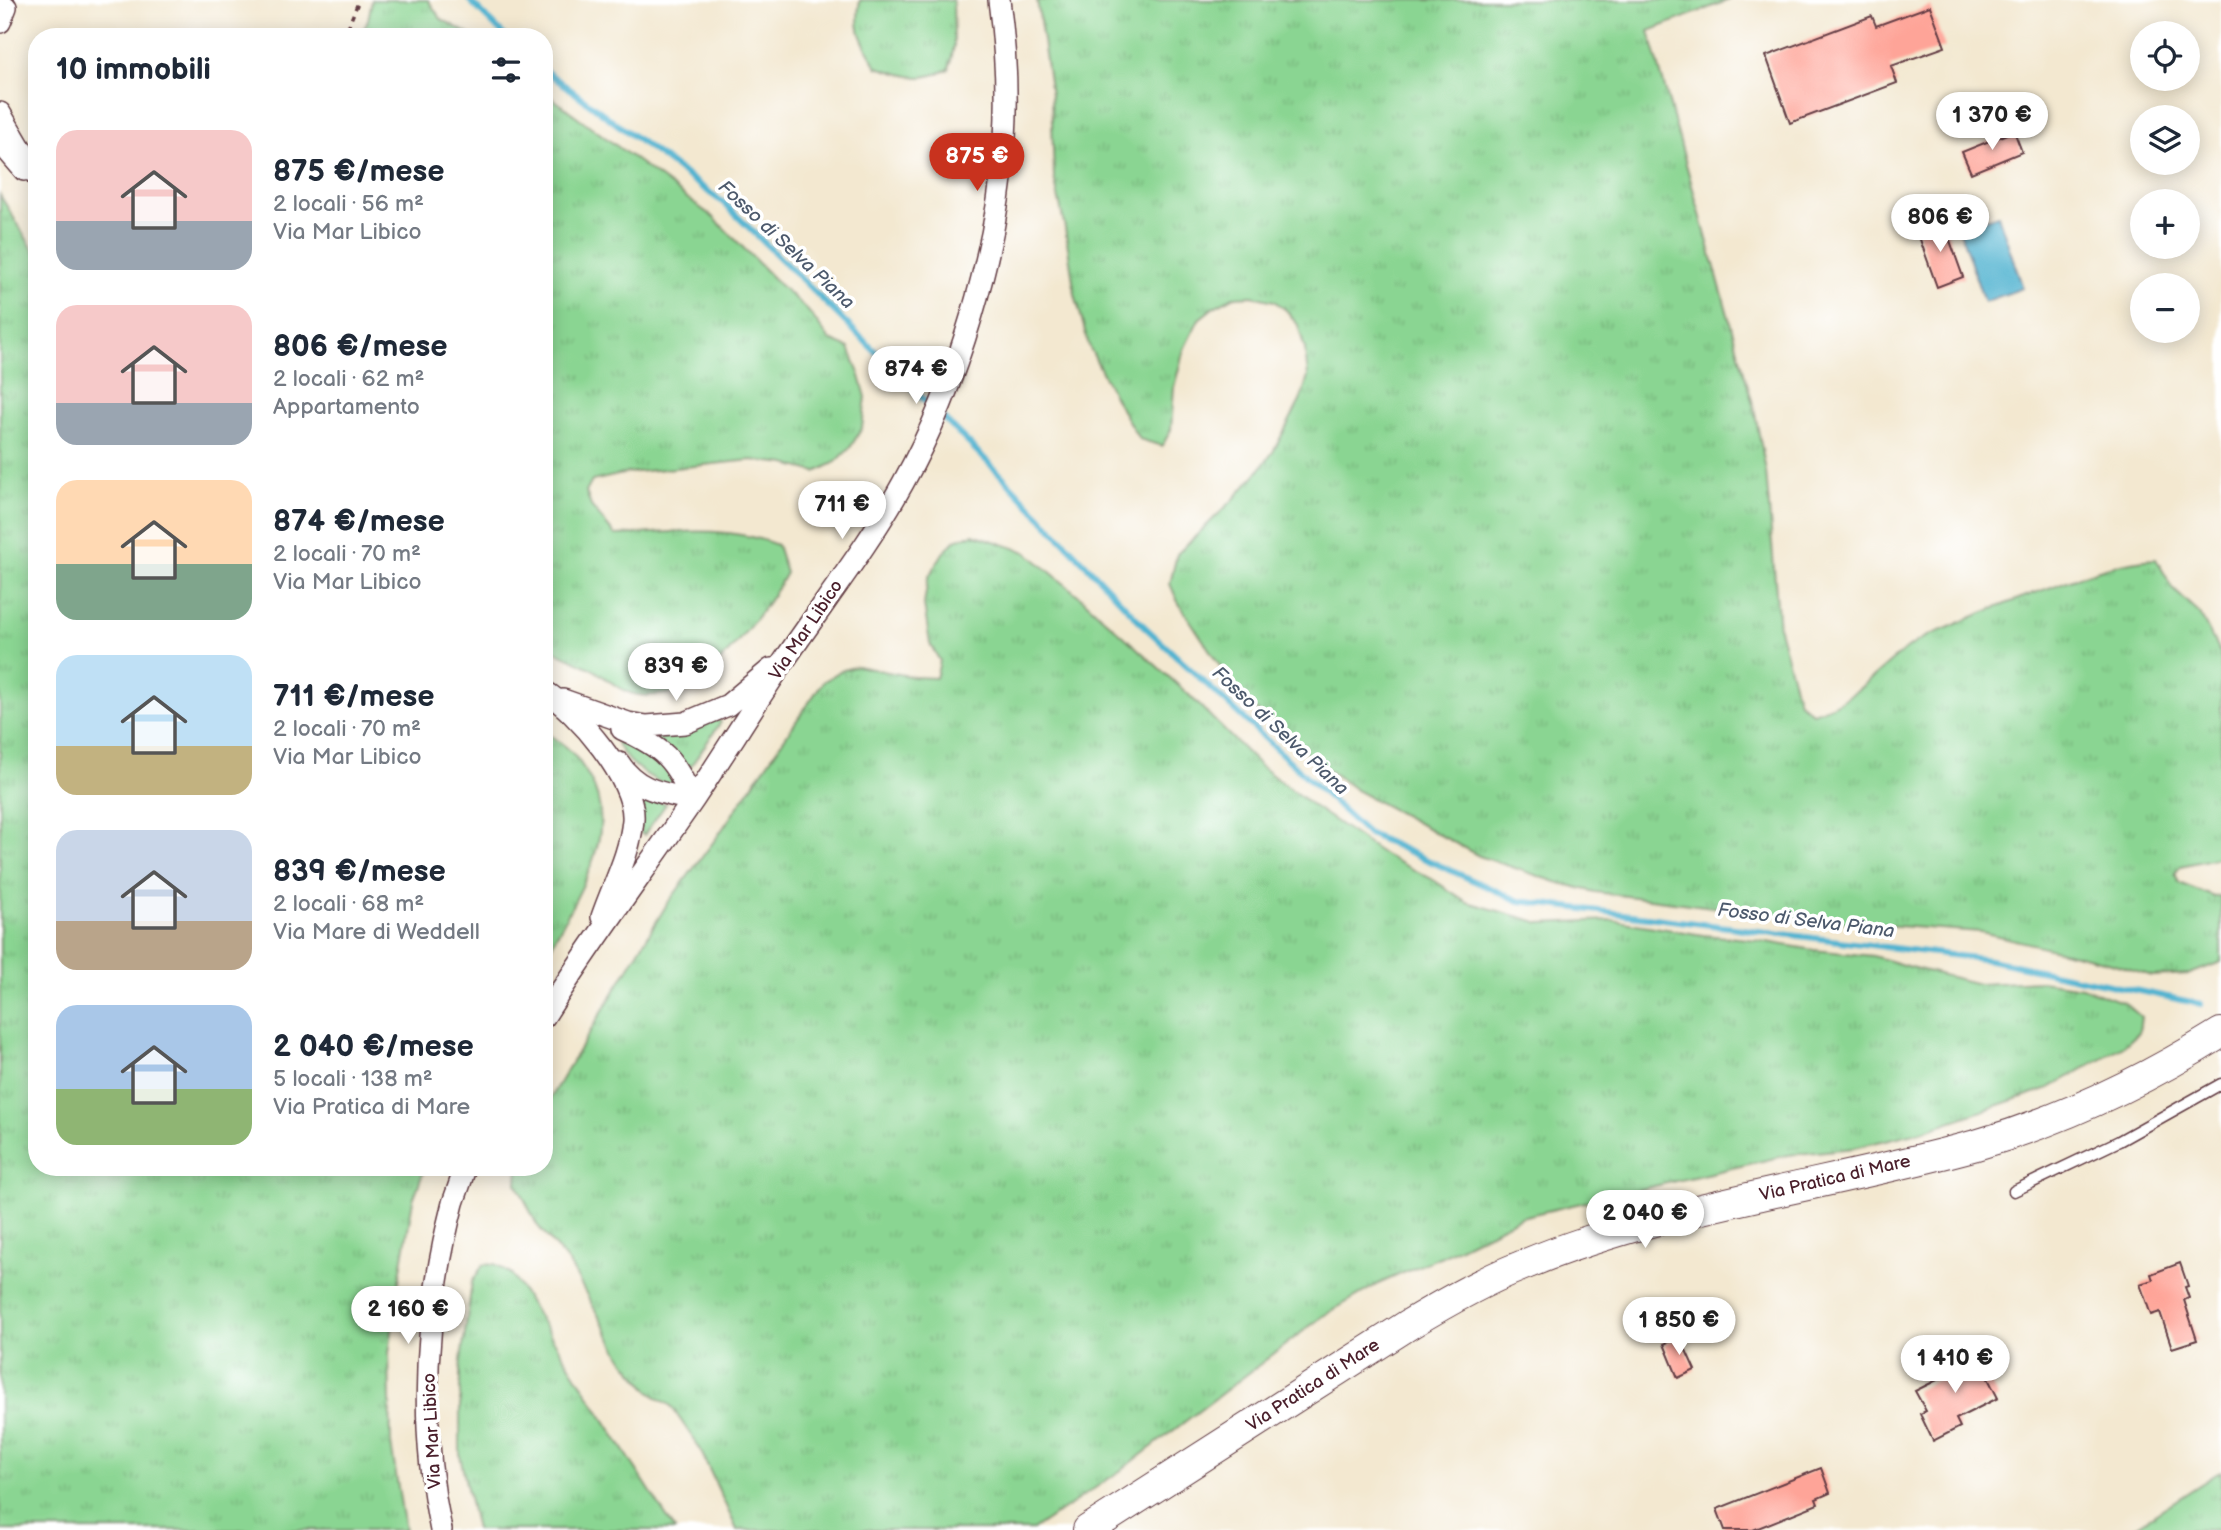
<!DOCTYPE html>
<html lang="it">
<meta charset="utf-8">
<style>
body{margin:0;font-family:"Balsamiq Sans",sans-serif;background:#f2f2f3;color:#1f2937;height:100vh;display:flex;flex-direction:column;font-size:26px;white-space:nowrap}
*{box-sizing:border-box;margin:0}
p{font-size:23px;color:#747a83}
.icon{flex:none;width:38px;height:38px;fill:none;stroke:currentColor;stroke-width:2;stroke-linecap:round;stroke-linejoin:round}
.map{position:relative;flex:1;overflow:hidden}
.drawer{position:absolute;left:28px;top:28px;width:525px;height:1148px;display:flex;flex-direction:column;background:#fff;border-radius:28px;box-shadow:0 4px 18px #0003}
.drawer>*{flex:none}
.buttons{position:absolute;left:2130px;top:21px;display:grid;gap:14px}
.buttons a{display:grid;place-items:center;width:70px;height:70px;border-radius:50%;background:#fff;box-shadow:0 4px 18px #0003;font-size:35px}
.price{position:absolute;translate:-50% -60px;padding:0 16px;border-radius:24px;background:#fff;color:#222;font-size:23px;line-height:46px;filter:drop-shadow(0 2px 4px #0008)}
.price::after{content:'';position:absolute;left:50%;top:42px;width:21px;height:16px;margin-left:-10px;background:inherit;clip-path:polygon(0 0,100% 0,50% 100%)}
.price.active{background:#c8321e;color:#fff}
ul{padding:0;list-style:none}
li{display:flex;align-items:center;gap:21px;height:175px;padding:0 28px}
li span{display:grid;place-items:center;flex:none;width:196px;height:140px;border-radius:21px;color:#555}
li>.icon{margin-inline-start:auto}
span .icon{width:84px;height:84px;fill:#fffc;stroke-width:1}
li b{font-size:30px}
h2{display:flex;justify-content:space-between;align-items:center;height:84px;padding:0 28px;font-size:30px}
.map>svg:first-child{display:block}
.grass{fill:url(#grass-tufts);stroke:#6a7a5e;stroke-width:2}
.water{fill:#51b3d0;stroke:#4e697e;stroke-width:2}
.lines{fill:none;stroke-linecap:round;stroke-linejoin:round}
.stream{stroke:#51b3d0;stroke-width:6}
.building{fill:#fea498}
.lane-casing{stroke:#633d44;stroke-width:13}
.street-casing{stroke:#633d44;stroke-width:24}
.secondary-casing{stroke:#633d44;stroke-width:32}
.path{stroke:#633d44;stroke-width:3.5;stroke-dasharray:5 5;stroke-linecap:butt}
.lane{stroke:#fff;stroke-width:10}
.street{stroke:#fff;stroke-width:21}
.secondary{stroke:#fff;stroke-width:30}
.labels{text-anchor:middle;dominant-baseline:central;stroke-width:7;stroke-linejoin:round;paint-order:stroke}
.street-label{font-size:18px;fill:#4a1f2b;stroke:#fff}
.water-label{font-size:19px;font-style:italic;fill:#4d5a6d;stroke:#fff}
</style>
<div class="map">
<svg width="2221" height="1530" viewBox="0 0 2221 1530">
<defs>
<pattern id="grass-tufts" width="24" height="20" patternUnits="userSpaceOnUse" patternTransform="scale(1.75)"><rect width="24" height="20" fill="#8ad592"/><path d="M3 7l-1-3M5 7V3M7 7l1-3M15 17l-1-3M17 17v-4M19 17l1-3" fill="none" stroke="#79b67e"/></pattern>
</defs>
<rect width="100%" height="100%" fill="#fff"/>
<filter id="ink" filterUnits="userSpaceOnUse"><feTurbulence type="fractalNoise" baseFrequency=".0143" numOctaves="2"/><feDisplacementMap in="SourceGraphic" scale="14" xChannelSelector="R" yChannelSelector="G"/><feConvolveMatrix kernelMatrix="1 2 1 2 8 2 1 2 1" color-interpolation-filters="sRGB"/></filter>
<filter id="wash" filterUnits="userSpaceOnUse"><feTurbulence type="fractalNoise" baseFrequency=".00686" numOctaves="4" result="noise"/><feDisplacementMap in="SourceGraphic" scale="28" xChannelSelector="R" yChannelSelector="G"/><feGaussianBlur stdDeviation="1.57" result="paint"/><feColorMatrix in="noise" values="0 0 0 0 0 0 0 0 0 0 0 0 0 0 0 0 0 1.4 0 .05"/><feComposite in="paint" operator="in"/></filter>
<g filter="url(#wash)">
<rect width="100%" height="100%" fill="#f3e8d0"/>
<!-- grass -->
<path class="grass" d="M372,0H428L441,19L474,37H360L368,20Z
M860,0H953L954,46L949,69C920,83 906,76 877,67C862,40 854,32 860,0Z
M1037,0H1729L1649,31L1754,408L1766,471L1779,629L1799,702L1812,713C1861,699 1877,667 1918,641C1928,635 1941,631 1952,626C1978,614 2005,604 2032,594C2072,580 2113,561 2156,559L2174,590L2200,614L2221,655V857L2181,866L2175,873L2179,883L2214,897L2221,896V962L2190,974L2152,976L2108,962L1981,932L1814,920L1595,892L1556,882L1479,856L1356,790L1308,755L1279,725L1243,701L1178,602L1170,584L1177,554L1233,500L1256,474L1273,452L1300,401L1308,377L1305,349L1298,325L1286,310L1274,301L1252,296L1233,297L1214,307L1199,319L1184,349L1174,387L1171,430L1162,446L1139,439L1117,402L1089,346L1075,294L1065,228L1054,177L1051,95Z
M544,92L714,218L778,283L808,311L830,340L849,348L860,376L866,397L862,428L850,448L836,462L816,472L786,464L752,460L627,473L592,481L586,492L591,506L615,535C669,533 726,524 777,545L786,573C769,604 721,669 690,686C676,694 643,699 628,692C615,687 604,676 592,669C576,661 560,654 544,645Z
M0,195L37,256V1167H422L423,1173L413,1200L399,1281L389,1353L391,1444L405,1530H0Z
M973,534L1026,552L1078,595L1189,695L1260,766L1313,806L1386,856L1432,879L1467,902L1541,923L1612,920L1703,935L1749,939L1814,950L1873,956L1910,967L1979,984L2041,981L2082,987L2125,1003L2141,1017L2139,1032L2125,1045L2049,1088L1926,1130L1854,1148L1788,1155L1521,1217L1444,1255L1378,1284L1323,1316L1123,1469L1033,1530H737L699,1447L671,1406L651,1393L622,1358L569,1263L537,1225L517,1184L518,1167H544V1108L667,904L717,837L823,682L840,671L857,666L914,677L936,678L940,661L930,644L924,605L928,578L943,553L955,540Z
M718,719L721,722L688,770L655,738L658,734Z
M544,732C568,746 575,753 589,777C625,838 568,905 544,961Z
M614,732L642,749L668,771L675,787C651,782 616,757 614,732Z
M641,794L666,804L644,835L640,833Z
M495,1264L512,1275L675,1530H476L460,1456V1368L472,1282L483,1265Z
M2221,1471V1530H2130Z"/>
<!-- water -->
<path class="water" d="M1998,215L2023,288L1984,302L1959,228Z"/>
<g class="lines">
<!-- stream -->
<path class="stream" d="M469,0L506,37
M544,70L725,204L1002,476L1146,628L1367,833L1519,901L1990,960L2201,1004"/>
</g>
<g id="blocks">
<!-- building -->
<path class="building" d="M1930,6L1945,47L1891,66L1897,83L1790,123L1766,56L1872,16L1876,26Z
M2014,131L2022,152L1971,173L1962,152Z
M1943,221L1963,277L1937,287L1917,231Z
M2180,1263L2188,1286L2185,1287L2189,1298L2184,1300L2197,1340L2172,1348L2160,1312L2151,1315L2140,1284L2153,1280L2151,1274Z
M1680,1337L1695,1370L1678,1378L1664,1344Z
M1973,1349L1998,1398L1956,1419L1960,1427L1933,1441L1920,1414L1926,1411L1915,1391L1955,1371L1949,1361Z
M1821,1468L1830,1493L1816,1499L1818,1504L1753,1530H1725L1717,1509Z"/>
</g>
</g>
<g filter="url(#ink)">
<use href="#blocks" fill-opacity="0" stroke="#633d44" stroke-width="2"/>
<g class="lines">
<!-- lane casing -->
<g class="lane-casing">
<path id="lane" d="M2014,1191L2119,1141L2221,1084"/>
</g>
<!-- street casing -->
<g class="street-casing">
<path id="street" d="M0,22L6,7
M0,113L37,176
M0,142L24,170
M544,691C577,711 636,780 633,820C630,854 613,885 602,917
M563,700L628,723L647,726L685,723L728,705L771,669
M622,729C664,748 674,759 693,800
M619,763C637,791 663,793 693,800
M544,1017C591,942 644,872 694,799C726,751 756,702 788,655C827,598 870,543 903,483C957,387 998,248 1005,138C1008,92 1005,45 999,0
M441,1530C418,1422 426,1309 453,1203C457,1191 462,1179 465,1167"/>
</g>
<!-- secondary casing -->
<g class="secondary-casing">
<path id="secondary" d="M1088,1530L1408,1325C1444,1303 1481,1282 1521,1266C1666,1205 1825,1187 1976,1145C2063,1120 2144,1081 2221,1033"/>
</g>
<!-- path -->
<path class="path" d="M344,37L359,0"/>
<!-- lane -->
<use href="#lane" class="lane"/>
<!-- street -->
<use href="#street" class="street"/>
<!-- secondary -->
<use href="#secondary" class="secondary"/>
</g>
</g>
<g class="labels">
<!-- street labels -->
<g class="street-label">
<text transform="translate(806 630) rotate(-56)">Via Mar Libico</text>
<text transform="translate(1835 1178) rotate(-13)">Via Pratica di Mare</text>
<text transform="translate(1313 1385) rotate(-33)">Via Pratica di Mare</text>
<text transform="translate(432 1431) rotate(-93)">Via Mar Libico</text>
</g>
<!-- water labels -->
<g class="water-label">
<text transform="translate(786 245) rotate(43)">Fosso di Selva Piana</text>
<text transform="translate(1280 731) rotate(43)">Fosso di Selva Piana</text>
<text transform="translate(1806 921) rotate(7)">Fosso di Selva Piana</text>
</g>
</g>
</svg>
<div class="buttons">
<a><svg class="icon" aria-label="locate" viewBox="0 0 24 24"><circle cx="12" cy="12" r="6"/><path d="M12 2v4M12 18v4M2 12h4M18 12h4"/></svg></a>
<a><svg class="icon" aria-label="layers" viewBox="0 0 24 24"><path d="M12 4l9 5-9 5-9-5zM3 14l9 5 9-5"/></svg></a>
<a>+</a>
<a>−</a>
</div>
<b class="price" style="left:1992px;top:152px">1 370 €</b>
<b class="price active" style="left:977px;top:193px">875 €</b>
<b class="price" style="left:1940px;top:254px">806 €</b>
<b class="price" style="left:916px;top:406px">874 €</b>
<b class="price" style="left:842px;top:541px">711 €</b>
<b class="price" style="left:676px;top:703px">839 €</b>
<b class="price" style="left:1645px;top:1250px">2 040 €</b>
<b class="price" style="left:408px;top:1346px">2 160 €</b>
<b class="price" style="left:1679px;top:1357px">1 850 €</b>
<b class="price" style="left:1955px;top:1395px">1 410 €</b>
<section class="drawer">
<h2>10 immobili<svg class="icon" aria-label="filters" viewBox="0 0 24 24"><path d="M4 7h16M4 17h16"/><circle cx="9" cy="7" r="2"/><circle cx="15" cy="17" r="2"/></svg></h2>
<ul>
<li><span style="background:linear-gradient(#f6c9c9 65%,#9aa5b1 0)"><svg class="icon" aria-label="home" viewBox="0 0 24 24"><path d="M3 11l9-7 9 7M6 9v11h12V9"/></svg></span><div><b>875 €/mese</b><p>2 locali · 56 m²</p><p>Via Mar Libico</p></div></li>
<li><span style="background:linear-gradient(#f6c9c9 70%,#9aa5b1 0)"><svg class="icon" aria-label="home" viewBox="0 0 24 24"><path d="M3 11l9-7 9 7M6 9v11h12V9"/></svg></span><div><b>806 €/mese</b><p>2 locali · 62 m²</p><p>Appartamento</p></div></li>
<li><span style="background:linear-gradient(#ffd9b3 60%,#7fa58c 0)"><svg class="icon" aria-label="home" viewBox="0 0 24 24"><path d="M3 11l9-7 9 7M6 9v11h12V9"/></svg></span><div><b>874 €/mese</b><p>2 locali · 70 m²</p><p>Via Mar Libico</p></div></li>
<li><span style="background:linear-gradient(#bfe0f5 65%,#c2b280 0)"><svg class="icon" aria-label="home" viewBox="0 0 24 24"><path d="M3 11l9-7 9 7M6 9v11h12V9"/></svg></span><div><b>711 €/mese</b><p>2 locali · 70 m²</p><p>Via Mar Libico</p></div></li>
<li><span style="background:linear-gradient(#c9d6e8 65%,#b9a48a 0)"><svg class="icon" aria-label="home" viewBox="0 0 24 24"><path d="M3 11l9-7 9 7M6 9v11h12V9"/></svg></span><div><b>839 €/mese</b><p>2 locali · 68 m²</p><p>Via Mare di Weddell</p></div></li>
<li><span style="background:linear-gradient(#a9c7e8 60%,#8fb573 0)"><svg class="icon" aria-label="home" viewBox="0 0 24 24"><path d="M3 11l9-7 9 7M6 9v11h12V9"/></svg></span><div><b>2 040 €/mese</b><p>5 locali · 138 m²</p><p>Via Pratica di Mare</p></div></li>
</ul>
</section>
</div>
